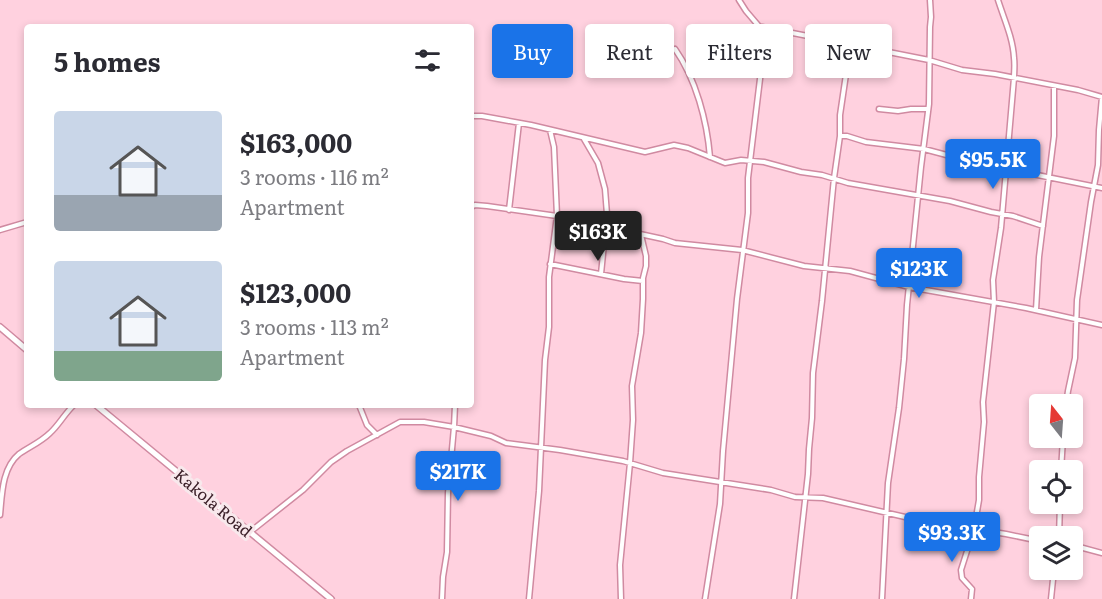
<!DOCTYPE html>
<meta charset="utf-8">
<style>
body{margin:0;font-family:Literata,serif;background:#f2f2f3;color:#2b2b33;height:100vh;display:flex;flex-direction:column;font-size:22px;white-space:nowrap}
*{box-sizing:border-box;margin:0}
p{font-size:20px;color:#7c7c81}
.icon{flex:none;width:33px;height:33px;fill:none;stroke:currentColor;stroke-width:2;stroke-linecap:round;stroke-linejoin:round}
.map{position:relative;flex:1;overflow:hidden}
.details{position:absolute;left:24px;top:24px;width:450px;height:384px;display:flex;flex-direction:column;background:#fff;border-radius:6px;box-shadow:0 3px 9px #0003}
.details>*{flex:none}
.banner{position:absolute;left:492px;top:24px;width:519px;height:54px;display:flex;gap:12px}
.needle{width:39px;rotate:343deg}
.controls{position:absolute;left:1029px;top:394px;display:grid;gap:12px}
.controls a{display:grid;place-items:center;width:54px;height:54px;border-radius:6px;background:#fff;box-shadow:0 3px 9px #0003;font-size:30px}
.price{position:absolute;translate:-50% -51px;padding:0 14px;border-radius:6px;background:#1a73e8;color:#fff;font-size:20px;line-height:39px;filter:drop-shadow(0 2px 3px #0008)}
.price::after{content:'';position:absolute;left:50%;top:36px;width:18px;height:14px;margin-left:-9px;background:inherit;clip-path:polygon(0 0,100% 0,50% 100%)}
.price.active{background:#222;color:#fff}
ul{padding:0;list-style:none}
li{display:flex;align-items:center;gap:18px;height:150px;padding:0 30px}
li span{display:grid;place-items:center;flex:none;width:168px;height:120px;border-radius:6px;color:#555}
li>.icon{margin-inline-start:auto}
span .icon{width:72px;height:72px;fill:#fffc;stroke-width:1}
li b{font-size:26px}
h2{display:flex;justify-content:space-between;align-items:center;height:72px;padding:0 30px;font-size:26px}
.tag{padding:0 21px;border-radius:6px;background:#fff;box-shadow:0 3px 9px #0003;font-size:21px;line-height:54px}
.tag.active{background:#1a73e8;color:#fff}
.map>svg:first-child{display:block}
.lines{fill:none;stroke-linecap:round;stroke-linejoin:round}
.minor-casing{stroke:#d08aa1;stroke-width:7}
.secondary-casing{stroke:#d08aa1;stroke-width:8}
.minor{stroke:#fff;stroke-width:4}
.secondary{stroke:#fff;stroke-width:5}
.labels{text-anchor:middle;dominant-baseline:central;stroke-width:6;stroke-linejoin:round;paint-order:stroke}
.street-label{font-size:16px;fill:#3c212a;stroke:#f8e8ec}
</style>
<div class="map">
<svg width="1102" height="599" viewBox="0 0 1102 599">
<rect width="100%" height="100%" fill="#ffd1df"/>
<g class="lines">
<!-- minor casing -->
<g class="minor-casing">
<path id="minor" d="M762,27L929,60L962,70L995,74L1078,90L1102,97
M675,49C696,79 707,121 710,157
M879,109L898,111L911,109H928
M471,116H482L531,125L645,152L674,145L688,148L725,163L741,160L764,162L801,172L822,175L848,183L950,201L991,212L1013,216L1043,226
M840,136H847L866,142L924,149L973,162L1102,188
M584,139L598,163L605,189L608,227L604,244L601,274
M471,207L475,205L487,206L557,216L663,239L675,243L742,250L804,266L850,271L909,287L1026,308L1102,325
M509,210L519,123
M0,230L27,222
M550,264L624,279L643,281
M1036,310L1039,257L1054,136V86
M359,405L367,425L377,435
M1066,405L1068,391L1075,358L1077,300L1091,202L1098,165L1099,130L1102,97
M1061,471L1063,438
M0,515C2,494 2,468 19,454C29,447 41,442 50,433C59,425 65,413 74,405
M250,532L303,490L331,462L347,451L400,422H424L454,427L491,436L506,443L560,450L623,461L663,473L771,490L795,497L823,498L918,520L1006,534L1040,541
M1059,537L1060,504
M1072,545L1102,553
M442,599L443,577L447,552L448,493L454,427L455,405
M529,599L539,491L545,360L549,327V277L557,216L554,147L550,130
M621,599L620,565L630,463L633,420L632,386L641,333L643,299V278L646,266V256L641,235
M705,599L720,504L723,451L737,299L748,213V178L764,46L763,31L746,11L739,0
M794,599L808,474L809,449L812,418L813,373L822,301L834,178L840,136V115L848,61L847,44
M882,599L888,483L899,408L904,359L907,305L921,167L929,104L930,27L931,17L930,0
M971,599L972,589L962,578L961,570L974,529L979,500V477L984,422L983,402L994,302L993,280L1001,228L1014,78C1014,72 1015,65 1014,58C1013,38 1004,19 998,0
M1051,599L1054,570"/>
</g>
<!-- secondary casing -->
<g class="secondary-casing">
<path id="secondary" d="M0,327L27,350
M96,405L331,599"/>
</g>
<!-- minor -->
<use href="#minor" class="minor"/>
<!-- secondary -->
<use href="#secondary" class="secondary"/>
</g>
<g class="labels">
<!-- street labels -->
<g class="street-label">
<text transform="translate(214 502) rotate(40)">Kakola Road</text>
</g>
</g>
</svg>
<div class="controls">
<a><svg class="needle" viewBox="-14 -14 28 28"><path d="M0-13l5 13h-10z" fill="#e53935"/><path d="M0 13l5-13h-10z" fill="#7c7c81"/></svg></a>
<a><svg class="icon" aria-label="locate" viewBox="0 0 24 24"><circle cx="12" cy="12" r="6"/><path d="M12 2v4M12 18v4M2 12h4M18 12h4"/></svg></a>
<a><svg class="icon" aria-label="layers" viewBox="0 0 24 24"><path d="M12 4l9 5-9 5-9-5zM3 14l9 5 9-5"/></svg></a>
</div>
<b class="price" style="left:993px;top:190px">$95.5K</b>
<b class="price active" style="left:598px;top:262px">$163K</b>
<b class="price" style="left:919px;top:299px">$123K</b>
<b class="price" style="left:458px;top:502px">$217K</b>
<b class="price" style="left:952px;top:563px">$93.3K</b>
<div class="banner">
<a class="tag active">Buy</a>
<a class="tag">Rent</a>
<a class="tag">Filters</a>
<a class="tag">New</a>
</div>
<section class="details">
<h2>5 homes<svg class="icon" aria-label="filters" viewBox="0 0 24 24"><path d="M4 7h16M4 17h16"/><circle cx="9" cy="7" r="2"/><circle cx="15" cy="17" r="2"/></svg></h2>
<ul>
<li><span style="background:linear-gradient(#c9d6e8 70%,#9aa5b1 0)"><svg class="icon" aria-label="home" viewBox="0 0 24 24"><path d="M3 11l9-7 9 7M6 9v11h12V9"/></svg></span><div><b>$163,000</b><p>3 rooms · 116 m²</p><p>Apartment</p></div></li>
<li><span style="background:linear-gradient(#c9d6e8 75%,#7fa58c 0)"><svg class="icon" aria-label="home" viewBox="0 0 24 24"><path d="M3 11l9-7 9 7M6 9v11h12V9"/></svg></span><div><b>$123,000</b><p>3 rooms · 113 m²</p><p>Apartment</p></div></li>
</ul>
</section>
</div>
